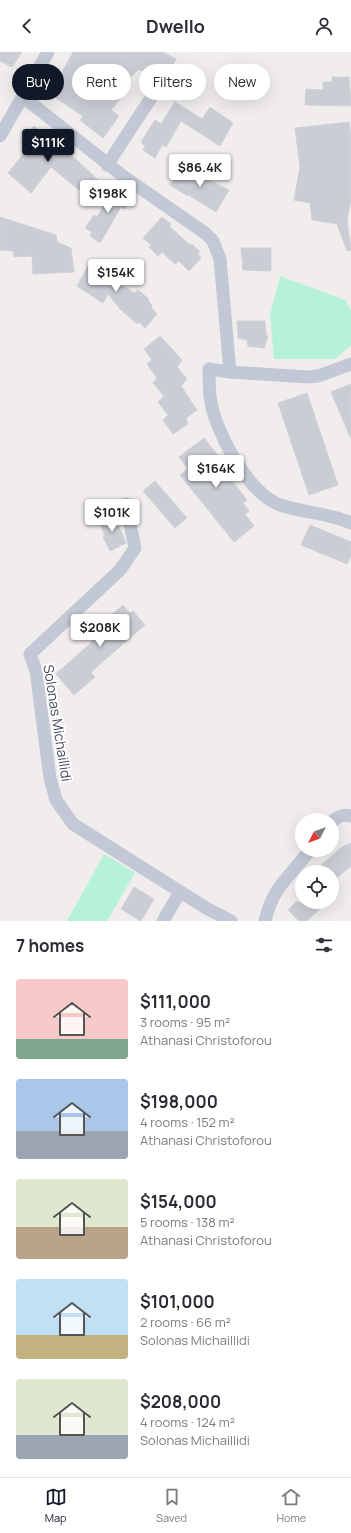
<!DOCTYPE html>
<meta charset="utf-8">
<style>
body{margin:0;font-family:Manrope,sans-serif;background:#f2f2f3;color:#2b2b33;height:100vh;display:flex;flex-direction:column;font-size:15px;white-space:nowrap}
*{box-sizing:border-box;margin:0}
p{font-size:13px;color:#7c7c81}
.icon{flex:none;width:22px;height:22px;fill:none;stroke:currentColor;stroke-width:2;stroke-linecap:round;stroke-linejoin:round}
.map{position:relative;height:869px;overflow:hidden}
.sheet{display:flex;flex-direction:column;background:#fff;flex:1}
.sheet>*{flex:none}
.guide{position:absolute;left:12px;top:12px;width:327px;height:36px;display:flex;gap:8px}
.needle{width:26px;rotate:228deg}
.tools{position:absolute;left:295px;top:761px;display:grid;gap:8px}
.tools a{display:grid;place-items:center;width:44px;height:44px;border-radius:50%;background:#fff;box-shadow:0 4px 16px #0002;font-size:20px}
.price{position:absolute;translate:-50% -34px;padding:0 9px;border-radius:4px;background:#fff;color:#222;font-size:13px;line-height:26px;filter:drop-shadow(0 1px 2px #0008)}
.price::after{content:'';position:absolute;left:50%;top:24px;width:12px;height:9px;margin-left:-6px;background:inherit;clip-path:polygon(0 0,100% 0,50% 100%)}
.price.current{background:#111827;color:#fff}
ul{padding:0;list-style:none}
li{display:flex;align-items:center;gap:12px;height:100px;padding:0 16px}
li span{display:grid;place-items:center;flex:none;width:112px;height:80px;border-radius:4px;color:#555}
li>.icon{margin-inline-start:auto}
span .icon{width:48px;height:48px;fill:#fffc;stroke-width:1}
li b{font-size:17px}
h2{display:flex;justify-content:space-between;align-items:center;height:48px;padding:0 16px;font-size:17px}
.chip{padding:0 14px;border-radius:18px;background:#fff;box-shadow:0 4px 16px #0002;font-size:14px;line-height:36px}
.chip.current{background:#111827;color:#fff}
header{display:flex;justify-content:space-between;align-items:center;height:52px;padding:0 16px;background:#fff;font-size:18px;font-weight:700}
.tab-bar{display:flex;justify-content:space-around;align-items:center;height:56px;border-top:1px solid #e1e1e2;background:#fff;font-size:11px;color:#7c7c81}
.tab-bar a{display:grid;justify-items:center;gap:2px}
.tab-bar .current{color:#111827}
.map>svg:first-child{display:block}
.green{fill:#b6f2d9}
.building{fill:#cbcdd5;stroke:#d0d1d9}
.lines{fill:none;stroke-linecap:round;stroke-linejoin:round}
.street{stroke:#c2c8d5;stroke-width:13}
.labels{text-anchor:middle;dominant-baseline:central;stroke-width:4;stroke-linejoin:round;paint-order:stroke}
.street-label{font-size:14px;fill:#444b5b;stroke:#fff}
</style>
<header><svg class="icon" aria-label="back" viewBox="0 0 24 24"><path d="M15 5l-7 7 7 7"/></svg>Dwello<svg class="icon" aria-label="person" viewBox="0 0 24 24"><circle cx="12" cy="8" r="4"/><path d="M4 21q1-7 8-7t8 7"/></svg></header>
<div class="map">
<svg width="351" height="869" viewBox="0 0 351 869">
<rect width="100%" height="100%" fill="#f0edec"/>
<!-- green -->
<path class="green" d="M280,224L345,248L351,259V293L335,307H274L270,263Z
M104,802L135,821L107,869H67Z"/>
<!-- building -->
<path class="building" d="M0,0H22L12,15L0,9Z
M73,0H163L176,7L164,29L152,20L150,23L139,17L124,31L126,33L123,35L127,38L111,58L119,64L103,86L80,68L83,64L50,42Z
M332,25H349L351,54L305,53L306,37L323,38V30H332Z
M175,50L202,67L210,55L233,71L220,94L181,69L166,95L162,93L155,106L143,98L145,94L141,90L155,68L161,72Z
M349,70L351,84V147L347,168L351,198L347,199L337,172L312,168L310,151L294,148L300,115L295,76Z
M34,74L78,109L98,128L89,137L84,132L79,138L51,115L31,141L8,121L25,100L22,98L24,92L21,90Z
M185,112L211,129L229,138L216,160L189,143L188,144L170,133Z
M120,134L130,141L127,145L131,147L125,157L121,155L100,191L90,184L92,180L85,176L94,163L97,165L113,137L117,139Z
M0,165L56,183L57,190L71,196L74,220L33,222L32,204L14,205L13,199L0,198Z
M162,165L171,172L169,174L190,193L192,192L200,200L198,202L201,206L189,219L179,209L175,212L162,200L158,204L149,195L151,193L143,186Z
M241,196H271V219L243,218Z
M96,207L117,221L113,227L134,241L138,238L149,247L148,249L152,253L151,255L157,262L145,276L139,270L137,272L119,256L108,242L103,251L77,234L91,209L94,210Z
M237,269H265L266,283L268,284L264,296L248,294L247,288L238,286Z
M160,284L182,308L177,315L187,327L181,334L197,358L186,366L188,372L173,382L163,368L168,363L158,350L164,344L153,331L157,326L147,312L152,308L144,297Z
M351,332V387L331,340Z
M307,341L338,433L309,443L278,351Z
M204,386L227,415L223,417L247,448L243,451L249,459L245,462L254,474L234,490L180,423L188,417L179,405Z
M155,429L187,466L175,476L143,439Z
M114,463L126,491L110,499L103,485L105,484L99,470Z
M310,473L351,490V504L347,512L301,493Z
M123,553L130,561L133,559L145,573L91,620L95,625L74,643L56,622L92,590L87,584Z
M351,791V814L332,830V820H313L342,795Z
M134,835L154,847L141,869L121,857Z
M296,850H327L307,869H299L288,858Z"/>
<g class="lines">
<!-- street -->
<path class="street" d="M22,44L123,124L205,181L213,189L220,207L230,320
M0,84L48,0
M107,113L155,40
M351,312L318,324L308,325L230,320L209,317C209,326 209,335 210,344C213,376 248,442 280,453C304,461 329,461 351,471
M126,452L135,496L120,518L30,602L36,619L50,726L56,748L73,772L206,856L231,869
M332,770C338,764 343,762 351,764
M163,869L180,840
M265,869C272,836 290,824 310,798"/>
</g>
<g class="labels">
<!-- street labels -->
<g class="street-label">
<text transform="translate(58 671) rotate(81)">Solonas Michaillidi</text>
</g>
</g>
</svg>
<div class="tools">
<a><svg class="needle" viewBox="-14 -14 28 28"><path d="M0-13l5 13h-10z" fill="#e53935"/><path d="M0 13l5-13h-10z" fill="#7c7c81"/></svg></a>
<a><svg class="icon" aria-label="locate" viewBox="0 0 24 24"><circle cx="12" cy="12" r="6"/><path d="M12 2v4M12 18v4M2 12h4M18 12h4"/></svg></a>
</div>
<b class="price current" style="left:48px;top:111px">$111K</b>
<b class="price" style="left:200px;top:136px">$86.4K</b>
<b class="price" style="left:108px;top:162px">$198K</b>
<b class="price" style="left:116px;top:241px">$154K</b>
<b class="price" style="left:216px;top:437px">$164K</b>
<b class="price" style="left:112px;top:481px">$101K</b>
<b class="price" style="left:100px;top:596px">$208K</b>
<div class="guide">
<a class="chip current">Buy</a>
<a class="chip">Rent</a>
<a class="chip">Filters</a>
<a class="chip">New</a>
</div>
</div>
<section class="sheet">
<h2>7 homes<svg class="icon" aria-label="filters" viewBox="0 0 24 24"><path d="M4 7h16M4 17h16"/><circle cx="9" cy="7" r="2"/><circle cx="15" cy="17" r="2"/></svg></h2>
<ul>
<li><span style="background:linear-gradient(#f6c9c9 75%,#7fa58c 0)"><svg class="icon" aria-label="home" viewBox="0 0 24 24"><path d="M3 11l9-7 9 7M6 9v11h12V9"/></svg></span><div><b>$111,000</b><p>3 rooms · 95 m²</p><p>Athanasi Christoforou</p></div></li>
<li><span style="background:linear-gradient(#a9c7e8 65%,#9aa5b1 0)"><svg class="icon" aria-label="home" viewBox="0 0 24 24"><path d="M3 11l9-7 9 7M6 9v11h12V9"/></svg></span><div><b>$198,000</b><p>4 rooms · 152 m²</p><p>Athanasi Christoforou</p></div></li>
<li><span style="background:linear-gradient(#dfe7d0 60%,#b9a48a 0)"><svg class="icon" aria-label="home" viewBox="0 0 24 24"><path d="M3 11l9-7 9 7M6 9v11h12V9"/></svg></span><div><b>$154,000</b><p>5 rooms · 138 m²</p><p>Athanasi Christoforou</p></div></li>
<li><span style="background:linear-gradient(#bfe0f5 70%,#c2b280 0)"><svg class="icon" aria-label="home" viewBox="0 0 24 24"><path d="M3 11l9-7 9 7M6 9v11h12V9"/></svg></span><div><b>$101,000</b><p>2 rooms · 66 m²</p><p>Solonas Michaillidi</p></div></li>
<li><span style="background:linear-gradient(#dfe7d0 70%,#9aa5b1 0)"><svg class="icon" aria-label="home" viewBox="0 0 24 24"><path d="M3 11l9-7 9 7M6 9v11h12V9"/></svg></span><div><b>$208,000</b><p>4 rooms · 124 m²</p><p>Solonas Michaillidi</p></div></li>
</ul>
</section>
<nav class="tab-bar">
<a class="current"><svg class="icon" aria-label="map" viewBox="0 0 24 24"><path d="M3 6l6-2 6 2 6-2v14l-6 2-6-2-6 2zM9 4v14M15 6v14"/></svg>Map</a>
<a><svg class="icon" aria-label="saved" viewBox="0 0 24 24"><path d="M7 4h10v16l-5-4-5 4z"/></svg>Saved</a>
<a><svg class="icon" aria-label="home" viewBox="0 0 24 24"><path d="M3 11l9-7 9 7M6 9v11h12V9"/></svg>Home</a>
</nav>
